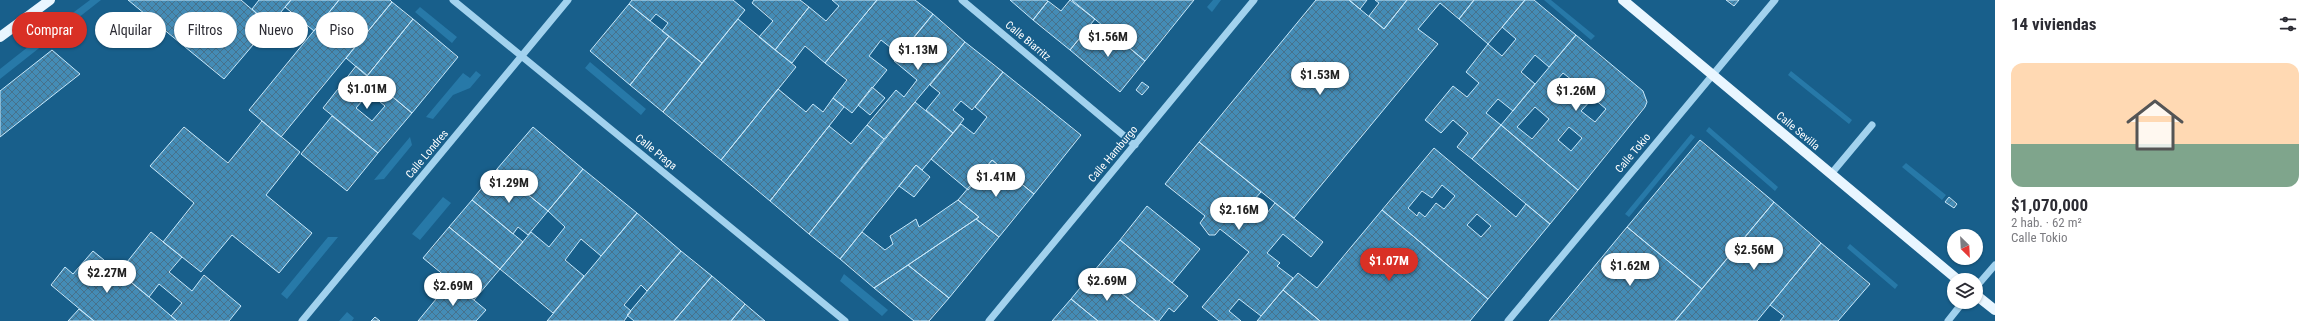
<!DOCTYPE html>
<html lang="es">
<meta charset="utf-8">
<style>
body{margin:0;font-family:"Roboto Condensed",sans-serif;background:#f7f7f7;color:#2b2b33;height:100vh;display:flex;flex-direction:column;font-size:15px;white-space:nowrap}
*{box-sizing:border-box;margin:0}
p{font-size:13px;color:#7c7c81}
.icon{flex:none;width:22px;height:22px;fill:none;stroke:currentColor;stroke-width:2;stroke-linecap:round;stroke-linejoin:round}
.map{position:relative;flex:1;overflow:hidden}
.details{display:flex;flex-direction:column;background:#fff;width:320px}
.details>*{flex:none}
.hud{position:absolute;left:12px;top:12px;width:380px;height:36px;display:flex;gap:8px}
.needle{width:26px;rotate:156deg}
.fabs{position:absolute;left:1947px;top:229px;display:grid;gap:8px}
.fabs a{display:grid;place-items:center;width:36px;height:36px;border-radius:50%;background:#fff;box-shadow:0 1px 3px #0004;font-size:20px}
.price{position:absolute;translate:-50% -34px;padding:0 9px;border-radius:14px;background:#fff;color:#222;font-size:13px;line-height:26px;filter:drop-shadow(0 1px 2px #0008)}
.price::after{content:'';position:absolute;left:50%;top:24px;width:12px;height:9px;margin-left:-6px;background:inherit;clip-path:polygon(0 0,100% 0,50% 100%)}
.price.current{background:#d93025;color:#fff}
ul{padding:0;list-style:none}
li{display:grid;align-content:center;gap:8px;height:212px;padding:0 16px}
li+li{border-top:1px solid #e1e1e2}
li span{display:grid;place-items:center;height:124px;border-radius:12px;color:#555}
li>.icon{margin-inline-start:auto}
span .icon{width:72px;height:72px;fill:#fffc;stroke-width:1}
li b{font-size:17px}
h2{display:flex;justify-content:space-between;align-items:center;height:48px;padding:0 16px;font-size:17px}
.chip{padding:0 14px;border-radius:18px;background:#fff;box-shadow:0 1px 3px #0004;font-size:14px;line-height:36px}
.chip.current{background:#d93025;color:#fff}
main{display:flex;flex:1;min-height:0}
.map>svg:first-child{display:block}
.green{fill:#2779a8}
.building{fill:url(#building-cross-hatch);stroke:#c8e8fa;fill-rule:evenodd}
.lines{fill:none;stroke-linecap:round;stroke-linejoin:round}
.minor{stroke:#a2d2ee;stroke-width:7}
.major{stroke:#e9f6ff;stroke-width:10}
.labels{text-anchor:middle;dominant-baseline:central;stroke-width:3.5;stroke-linejoin:round;paint-order:stroke}
.street-label{font-size:11px;fill:#fff;stroke:#185f8b}
</style>
<main>
<div class="map">
<svg width="1995" height="321" viewBox="0 0 1995 321">
<defs>
<pattern id="building-cross-hatch" width="8" height="8" patternUnits="userSpaceOnUse"><rect width="8" height="8" fill="#448cb6"/><path d="M0 0l8 8M0 8l8-8" fill="none" stroke="#47728c"/></pattern>
</defs>
<rect width="100%" height="100%" fill="#185f8b"/>
<!-- green -->
<path class="green" d="M90,0H101L55,36L50,30Z
M1213,0H1221L1212,12L1207,7Z
M1544,0H1551L1595,36L1591,40Z
M420,7L457,37L452,43L415,12Z
M38,39L43,45L0,79V69Z
M590,62L646,109L641,115L585,68Z
M476,71L481,75L470,88L453,95L433,119L426,117L463,73L470,78Z
M1791,71L1852,120L1849,124L1788,75Z
M1709,127L1778,187L1775,191L1706,131Z
M1691,134L1695,137L1629,217L1625,214Z
M410,137L412,145L384,179L374,180Z
M1906,163L1946,195L1942,200L1902,167Z
M443,197L451,203L420,240L412,234Z
M328,237H338L287,299L281,294Z
M1850,244L1898,285L1895,289L1847,248Z
M844,274L888,310L882,316L840,281Z
M347,312L354,318L352,321H339Z"/>
<!-- building -->
<path class="building" d="M128,0H241L270,25L224,79Z
M259,0H291L270,25L252,9Z
M291,0H339L314,31L285,7Z
M339,0H390L392,2L281,137L249,110Z
M632,0H733L745,10L702,63L662,31L668,23L656,14L650,21L629,4Z
M754,0H800L809,7L775,50L759,37L773,21L752,3Z
M832,0H877L825,63L805,46L792,63L775,50L809,7L826,21L839,6Z
M877,0H915L933,14L900,55L881,40L869,56L887,70L852,113L833,98L847,80L825,63Z
M1010,0H1046L1048,1L1033,20Z
M1070,0L1095,19L1070,50L1033,20L1048,1L1061,11Z
M1072,0H1194L1145,61Z
M1316,0H1349L1384,29L1407,0H1474L1459,19L1440,3L1418,29L1438,44L1294,218L1199,142Z
M1349,0H1367L1360,9Z
M1375,0H1407L1384,29L1369,16L1379,3Z
M1474,0H1525L1488,44L1459,19Z
M1525,0H1534L1576,35L1549,67L1535,55L1521,72L1535,84L1513,111L1498,99L1486,113L1501,125L1472,159L1457,147L1468,133L1453,120L1441,133L1425,120L1453,86L1467,97L1479,83L1466,72L1488,44L1502,56L1516,39L1502,27Z
M1726,0H1739L1734,6Z
M392,2L413,19L367,76L346,58Z
M629,4L669,36L630,85L590,51Z
M933,14L965,42L884,139L867,125L896,90L904,97L917,80L894,61Z
M413,19L458,57L412,113L367,76Z
M738,19L796,67L721,160L663,112Z
M1088,28L1105,41L1111,32L1145,61L1120,92L1070,50Z
M1576,35L1643,91L1647,102L1645,107L1578,190L1501,125ZM1563,73L1577,84L1565,97L1552,86ZM1593,98L1606,109L1595,122L1581,111ZM1535,107L1549,119L1532,139L1517,127ZM1569,127L1582,138L1571,151L1558,140Z
M669,36L702,63L663,112L630,85Z
M965,42L1003,72L972,110L961,101L953,110L964,119L953,133L926,110L940,93L930,85Z
M52,50L80,74L0,137V91Z
M356,66L412,113L378,153L323,108ZM369,93L385,106L372,121L356,108Z
M1003,72L1081,135L1034,194L992,160L968,190L931,159L961,124L974,134L987,117L975,107Z
M1142,82L1149,87L1142,95L1136,90Z
M872,87L885,98L870,115L858,105Z
M778,89L806,112L813,104L823,112L833,98L844,107L770,201L721,160Z
M915,102L953,133L922,170L916,165L840,259L809,234Z
M332,116L378,153L347,191L301,154Z
M262,121L300,152L266,195L312,233L279,273L232,235L201,272L163,242L194,203L150,166L184,127L228,163Z
M867,125L884,139L809,234L770,201L829,126L851,144Z
M1501,125L1578,190L1550,224L1472,159Z
M533,127L583,169L548,211L497,169Z
M1700,140L1774,202L1702,289L1627,227Z
M1199,142L1261,192L1253,201L1267,213L1275,203L1323,242L1311,257L1283,234L1267,253L1280,263L1277,266L1293,278L1261,316L1239,299L1229,311L1241,321H1219L1202,307L1249,252L1220,229L1215,235H1209L1200,223L1205,216L1165,184Z
M1434,148L1516,217L1526,204L1550,224L1488,299L1382,210ZM1442,185L1455,196L1444,209L1436,203L1425,217L1419,212L1417,216L1408,208L1422,191L1432,198ZM1477,214L1491,226L1481,237L1467,225Z
M992,160L1034,194L999,237L976,219L979,217L958,200Z
M916,165L930,177L914,197L899,186Z
M497,169L548,211L528,235L518,227L513,234L472,200Z
M583,169L637,213L601,256L581,239L565,260L584,276L553,313L500,269L531,232L549,247L565,227L548,211Z
M1949,197L1957,204L1954,208L1945,202Z
M472,200L523,242L500,269L449,227Z
M958,200L979,217L874,288L840,259L862,232L885,250L893,244L890,236L916,219L919,227Z
M1774,202L1821,243L1757,321H1675Z
M1147,206L1200,249L1172,283L1120,240Z
M1382,210L1488,299L1470,321H1320L1283,290L1298,273L1317,288Z
M637,213L681,251L647,291L641,285L624,305L631,311L624,321H547Z
M976,219L999,237L949,298L908,265Z
M449,227L500,269L474,300L423,258Z
M1627,227L1702,289L1675,321H1549Z
M151,232L182,257L169,272L192,291L204,275L241,306L229,321H177L171,316L182,303L159,284L149,297L119,272Z
M1120,240L1188,296L1174,312L1169,308L1159,321H1156L1094,271Z
M1821,243L1870,284L1838,321H1780L1784,316L1770,305Z
M93,251L149,297L177,321H94L51,285L65,267L73,274Z
M681,251L712,276L674,321H634L627,315Z
M908,265L949,298L929,321H914L874,288Z
M1094,271L1156,321H1098L1071,299Z
M712,276L745,304L731,321H674Z
M451,281L486,310L476,321H418Z
M1283,290L1320,321H1257Z
M1071,299L1098,321H1052Z
M745,304L765,321H731Z
M79,309L94,321H68Z
M375,317L380,321H371Z"/>
<g class="lines">
<!-- minor -->
<path class="minor" d="M453,0L845,321
M962,0L1135,145
M1831,174L1872,125
M1976,287L1995,265
M302,321L568,0
M989,321L1254,0
M1508,321L1775,0
M1948,321L1963,302"/>
<!-- major -->
<path class="major" d="M1623,0L1958,280
M0,37L50,0
M1976,295L1995,310"/>
</g>
<g class="labels">
<!-- street labels -->
<g class="street-label">
<text transform="translate(1028 41) rotate(40)">Calle Biarritz</text>
<text transform="translate(1798 131) rotate(40)">Calle Sevilla</text>
<text transform="translate(656 152) rotate(39)">Calle Praga</text>
<text transform="translate(1633 153) rotate(-50)">Calle Tokio</text>
<text transform="translate(427 154) rotate(-50)">Calle Londres</text>
<text transform="translate(1113 154) rotate(-50)">Calle Hamburgo</text>
</g>
</g>
</svg>
<div class="fabs">
<a><svg class="needle" viewBox="-14 -14 28 28"><path d="M0-13l5 13h-10z" fill="#e53935"/><path d="M0 13l5-13h-10z" fill="#7c7c81"/></svg></a>
<a><svg class="icon" aria-label="layers" viewBox="0 0 24 24"><path d="M12 4l9 5-9 5-9-5zM3 14l9 5 9-5"/></svg></a>
</div>
<b class="price" style="left:1108px;top:58px">$1.56M</b>
<b class="price" style="left:918px;top:71px">$1.13M</b>
<b class="price" style="left:1320px;top:96px">$1.53M</b>
<b class="price" style="left:367px;top:110px">$1.01M</b>
<b class="price" style="left:1576px;top:112px">$1.26M</b>
<b class="price" style="left:996px;top:198px">$1.41M</b>
<b class="price" style="left:509px;top:204px">$1.29M</b>
<b class="price" style="left:1239px;top:231px">$2.16M</b>
<b class="price" style="left:1754px;top:271px">$2.56M</b>
<b class="price current" style="left:1389px;top:282px">$1.07M</b>
<b class="price" style="left:1630px;top:287px">$1.62M</b>
<b class="price" style="left:107px;top:294px">$2.27M</b>
<b class="price" style="left:1107px;top:302px">$2.69M</b>
<b class="price" style="left:453px;top:307px">$2.69M</b>
<div class="hud">
<a class="chip current">Comprar</a>
<a class="chip">Alquilar</a>
<a class="chip">Filtros</a>
<a class="chip">Nuevo</a>
<a class="chip">Piso</a>
</div>
</div>
<section class="details">
<h2>14 viviendas<svg class="icon" aria-label="filters" viewBox="0 0 24 24"><path d="M4 7h16M4 17h16"/><circle cx="9" cy="7" r="2"/><circle cx="15" cy="17" r="2"/></svg></h2>
<ul>
<li><span style="background:linear-gradient(#ffd9b3 65%,#7fa58c 0)"><svg class="icon" aria-label="home" viewBox="0 0 24 24"><path d="M3 11l9-7 9 7M6 9v11h12V9"/></svg></span><div><b>$1,070,000</b><p>2 hab. · 62 m²</p><p>Calle Tokio</p></div></li>
</ul>
</section>
</main>
